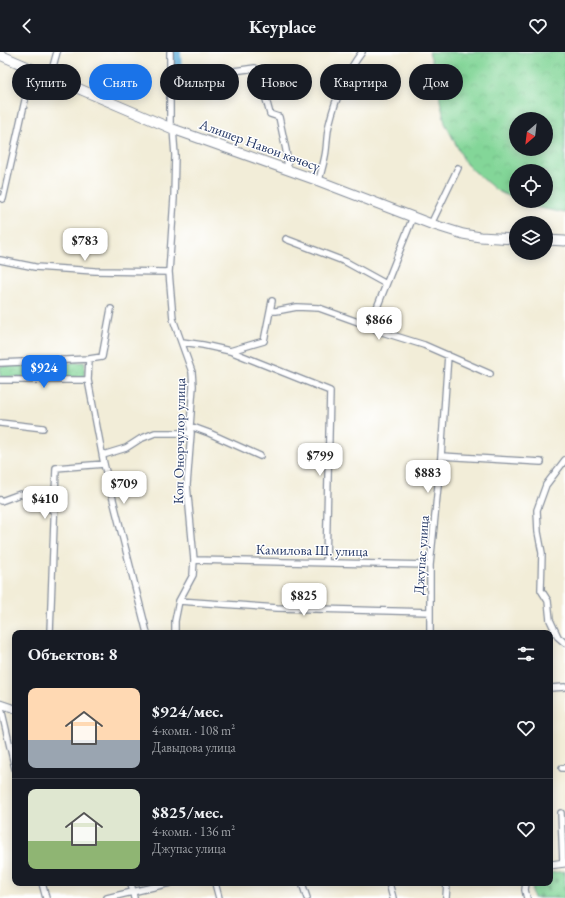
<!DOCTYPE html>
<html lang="ru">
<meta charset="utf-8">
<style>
body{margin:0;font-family:"EB Garamond",serif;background:#242831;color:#f1f3f6;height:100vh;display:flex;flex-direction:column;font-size:15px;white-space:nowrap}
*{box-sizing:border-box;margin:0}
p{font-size:13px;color:#9ea1a6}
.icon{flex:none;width:22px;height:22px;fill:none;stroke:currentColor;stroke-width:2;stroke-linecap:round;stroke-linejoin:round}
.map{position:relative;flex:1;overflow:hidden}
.sheet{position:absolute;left:12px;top:578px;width:541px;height:256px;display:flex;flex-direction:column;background:#171b24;border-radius:8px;box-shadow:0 2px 10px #0003}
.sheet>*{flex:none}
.hud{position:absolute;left:12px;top:12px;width:541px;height:36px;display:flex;gap:8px}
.needle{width:26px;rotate:208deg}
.controls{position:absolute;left:509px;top:60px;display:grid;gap:8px}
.controls a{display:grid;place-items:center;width:44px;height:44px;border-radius:50%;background:#171b24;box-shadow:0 2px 10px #0003;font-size:20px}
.price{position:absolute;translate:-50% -34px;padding:0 9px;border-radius:8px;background:#fff;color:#222;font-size:13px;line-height:26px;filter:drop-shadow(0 1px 2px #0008)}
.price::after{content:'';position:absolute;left:50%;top:24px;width:12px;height:9px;margin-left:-6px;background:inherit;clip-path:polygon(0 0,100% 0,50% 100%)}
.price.selected{background:#1a73e8;color:#fff}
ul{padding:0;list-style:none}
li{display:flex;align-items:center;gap:12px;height:100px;padding:0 16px}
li+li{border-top:1px solid #363941}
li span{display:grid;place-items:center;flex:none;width:112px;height:80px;border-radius:8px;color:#555}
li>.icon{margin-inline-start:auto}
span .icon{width:48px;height:48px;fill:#fffc;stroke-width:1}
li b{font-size:17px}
h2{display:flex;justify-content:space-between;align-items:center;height:48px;padding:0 16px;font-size:17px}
.pill{padding:0 14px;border-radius:18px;background:#171b24;box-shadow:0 2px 10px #0003;font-size:14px;line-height:36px}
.pill.selected{background:#1a73e8;color:#fff}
header{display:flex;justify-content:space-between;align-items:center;height:52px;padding:0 16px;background:#171b24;font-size:18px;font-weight:700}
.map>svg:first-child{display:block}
.cemetery{fill:url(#cemetery-stones);stroke:#4f827b}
.park{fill:url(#park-crowns);stroke:#4f827b;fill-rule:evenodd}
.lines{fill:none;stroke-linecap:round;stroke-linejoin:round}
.river{stroke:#60afda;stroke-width:10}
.minor-casing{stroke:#868e9b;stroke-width:8}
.tertiary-casing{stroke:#868e9b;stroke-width:9}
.primary-casing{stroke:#868e9b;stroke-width:11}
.minor{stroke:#fff;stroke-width:5.5}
.tertiary{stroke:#fff;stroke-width:7}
.primary{stroke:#fff;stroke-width:9}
.labels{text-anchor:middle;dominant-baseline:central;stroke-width:3;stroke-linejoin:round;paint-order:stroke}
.street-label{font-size:14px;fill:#1b2f5e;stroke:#fff}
</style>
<header><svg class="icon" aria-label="back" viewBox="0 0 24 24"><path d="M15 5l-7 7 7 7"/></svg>Keyplace<svg class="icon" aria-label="heart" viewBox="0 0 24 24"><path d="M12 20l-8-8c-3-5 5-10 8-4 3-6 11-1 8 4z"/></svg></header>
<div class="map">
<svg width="565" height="846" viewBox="0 0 565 846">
<defs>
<pattern id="cemetery-stones" width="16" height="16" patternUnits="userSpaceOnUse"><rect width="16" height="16" fill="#83d698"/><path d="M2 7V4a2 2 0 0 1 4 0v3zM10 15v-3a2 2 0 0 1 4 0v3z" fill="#71b885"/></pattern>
<pattern id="park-crowns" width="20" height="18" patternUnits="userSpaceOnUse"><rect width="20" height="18" fill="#83d698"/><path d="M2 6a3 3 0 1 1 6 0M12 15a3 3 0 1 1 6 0" fill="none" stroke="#71b885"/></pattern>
</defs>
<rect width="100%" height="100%" fill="#fff"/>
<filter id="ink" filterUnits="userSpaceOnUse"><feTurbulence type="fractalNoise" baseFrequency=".025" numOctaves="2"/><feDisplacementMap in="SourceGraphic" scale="8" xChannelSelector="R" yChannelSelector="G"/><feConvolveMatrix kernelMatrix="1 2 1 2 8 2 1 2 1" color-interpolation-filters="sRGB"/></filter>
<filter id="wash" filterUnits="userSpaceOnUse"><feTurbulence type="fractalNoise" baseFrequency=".012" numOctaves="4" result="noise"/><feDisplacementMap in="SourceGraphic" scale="16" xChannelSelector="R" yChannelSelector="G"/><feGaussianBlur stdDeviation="0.9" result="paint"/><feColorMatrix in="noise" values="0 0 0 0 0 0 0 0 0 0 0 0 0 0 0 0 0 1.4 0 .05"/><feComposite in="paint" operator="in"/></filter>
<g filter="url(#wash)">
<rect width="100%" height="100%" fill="#f2edd8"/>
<!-- cemetery -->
<path class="cemetery" d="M565,819V846H534L532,840L533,831H550V821Z"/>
<!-- park -->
<path class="park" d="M429,0H565V161L535,155L519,149H546V119H516V148L496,138L466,112L445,71L440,48L439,31ZM516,67H546V97H516Z
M85,310L84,325H0V314Z"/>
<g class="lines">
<!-- river -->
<path class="river" d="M176,0L178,43"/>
</g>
</g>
<g filter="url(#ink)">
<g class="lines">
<!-- minor casing -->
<g class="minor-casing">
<path id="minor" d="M169,20H227L255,16L260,25L270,62L279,65L286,98L288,118
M50,25L57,0
M345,27L374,41
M170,75V0
M173,77L175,103L174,146L169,220L173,267L192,320L193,334L190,374L191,381L187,433L194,508L193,523L179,549L175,569V581
M319,129C321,119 325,108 326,98C327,90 327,81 329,73C335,48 346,21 362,0
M0,146L3,147L32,17
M431,172L458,116
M286,187L346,210L386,232
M0,208L35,215L95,219L169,220
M270,259H276L297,255L319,256L372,275L379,279L424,293L490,322
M372,275L376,258L413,165
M182,290L203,293L230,299L264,289L272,249
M230,299L330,339L326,511
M89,307L88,328L104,412L147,581
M0,311L89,307L102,305L111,257
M0,328H88
M0,371L43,376
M190,374L209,381L260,404
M103,403L126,396L140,387L155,381H191
M441,404L541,410
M565,408L546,433L537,458L538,480L542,501L541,538L548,549L550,568L558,585L565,591
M0,448L1,449L20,442L31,446L54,459
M194,508L430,513
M179,549L277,556L430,560
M50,581L56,416L104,412
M430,581V513L441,404L448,303
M550,636L565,635
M0,652L15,716
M562,716H565
M561,761L563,811
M42,831L46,846
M131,831L134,846
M215,831L219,846
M302,831L307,846
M389,831L393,846
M526,831L525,838L527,846
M107,846L170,831
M446,846L447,831"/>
</g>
<!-- tertiary casing -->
<g class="tertiary-casing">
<path id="tertiary" d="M0,652L15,657
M550,813L565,811"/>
</g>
<!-- primary casing -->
<g class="primary-casing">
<path id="primary" d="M0,3L173,77L319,129L431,172L463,182L480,185L516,187
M546,188L565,189"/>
</g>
<!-- minor -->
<use href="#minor" class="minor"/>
<!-- tertiary -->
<use href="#tertiary" class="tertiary"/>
<!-- primary -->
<use href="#primary" class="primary"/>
</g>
</g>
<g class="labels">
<!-- street labels -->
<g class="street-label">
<text transform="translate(260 93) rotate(20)">Алишер Навои көчөсү</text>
<text transform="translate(179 389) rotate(-89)">Коп Онорчулор улица</text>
<text transform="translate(312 498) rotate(1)">Камилова Ш. улица</text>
<text transform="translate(421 503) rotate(-86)">Джупас улица</text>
</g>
</g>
</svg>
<div class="controls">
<a><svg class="needle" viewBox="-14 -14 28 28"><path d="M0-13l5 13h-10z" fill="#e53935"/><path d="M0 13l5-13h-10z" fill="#9ea1a6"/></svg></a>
<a><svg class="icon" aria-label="locate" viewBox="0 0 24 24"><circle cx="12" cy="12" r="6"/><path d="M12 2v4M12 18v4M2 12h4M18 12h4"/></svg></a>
<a><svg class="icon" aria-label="layers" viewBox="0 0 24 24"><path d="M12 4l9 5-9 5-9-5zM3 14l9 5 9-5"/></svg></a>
</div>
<b class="price" style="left:85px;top:210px">$783</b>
<b class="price" style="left:379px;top:289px">$866</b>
<b class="price selected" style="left:44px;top:337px">$924</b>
<b class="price" style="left:320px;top:425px">$799</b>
<b class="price" style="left:428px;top:442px">$883</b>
<b class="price" style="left:124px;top:453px">$709</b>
<b class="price" style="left:45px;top:468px">$410</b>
<b class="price" style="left:304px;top:565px">$825</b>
<div class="hud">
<a class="pill">Купить</a>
<a class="pill selected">Снять</a>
<a class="pill">Фильтры</a>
<a class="pill">Новое</a>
<a class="pill">Квартира</a>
<a class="pill">Дом</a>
</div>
<section class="sheet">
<h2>Объектов: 8<svg class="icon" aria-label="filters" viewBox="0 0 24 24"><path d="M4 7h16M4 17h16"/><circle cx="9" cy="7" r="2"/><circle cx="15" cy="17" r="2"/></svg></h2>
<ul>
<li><span style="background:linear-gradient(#ffd9b3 65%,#9aa5b1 0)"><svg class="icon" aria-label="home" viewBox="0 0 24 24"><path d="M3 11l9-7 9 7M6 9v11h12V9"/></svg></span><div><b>$924/мес.</b><p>4-комн. · 108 m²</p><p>Давыдова улица</p></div><svg class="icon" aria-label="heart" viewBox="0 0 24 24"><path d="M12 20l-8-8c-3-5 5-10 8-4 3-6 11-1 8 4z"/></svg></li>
<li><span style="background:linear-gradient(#dfe7d0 65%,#8fb573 0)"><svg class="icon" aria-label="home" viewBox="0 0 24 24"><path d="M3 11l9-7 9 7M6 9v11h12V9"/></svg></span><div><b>$825/мес.</b><p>4-комн. · 136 m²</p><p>Джупас улица</p></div><svg class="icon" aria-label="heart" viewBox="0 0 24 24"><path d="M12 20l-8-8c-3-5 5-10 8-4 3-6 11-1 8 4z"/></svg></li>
</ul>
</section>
</div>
